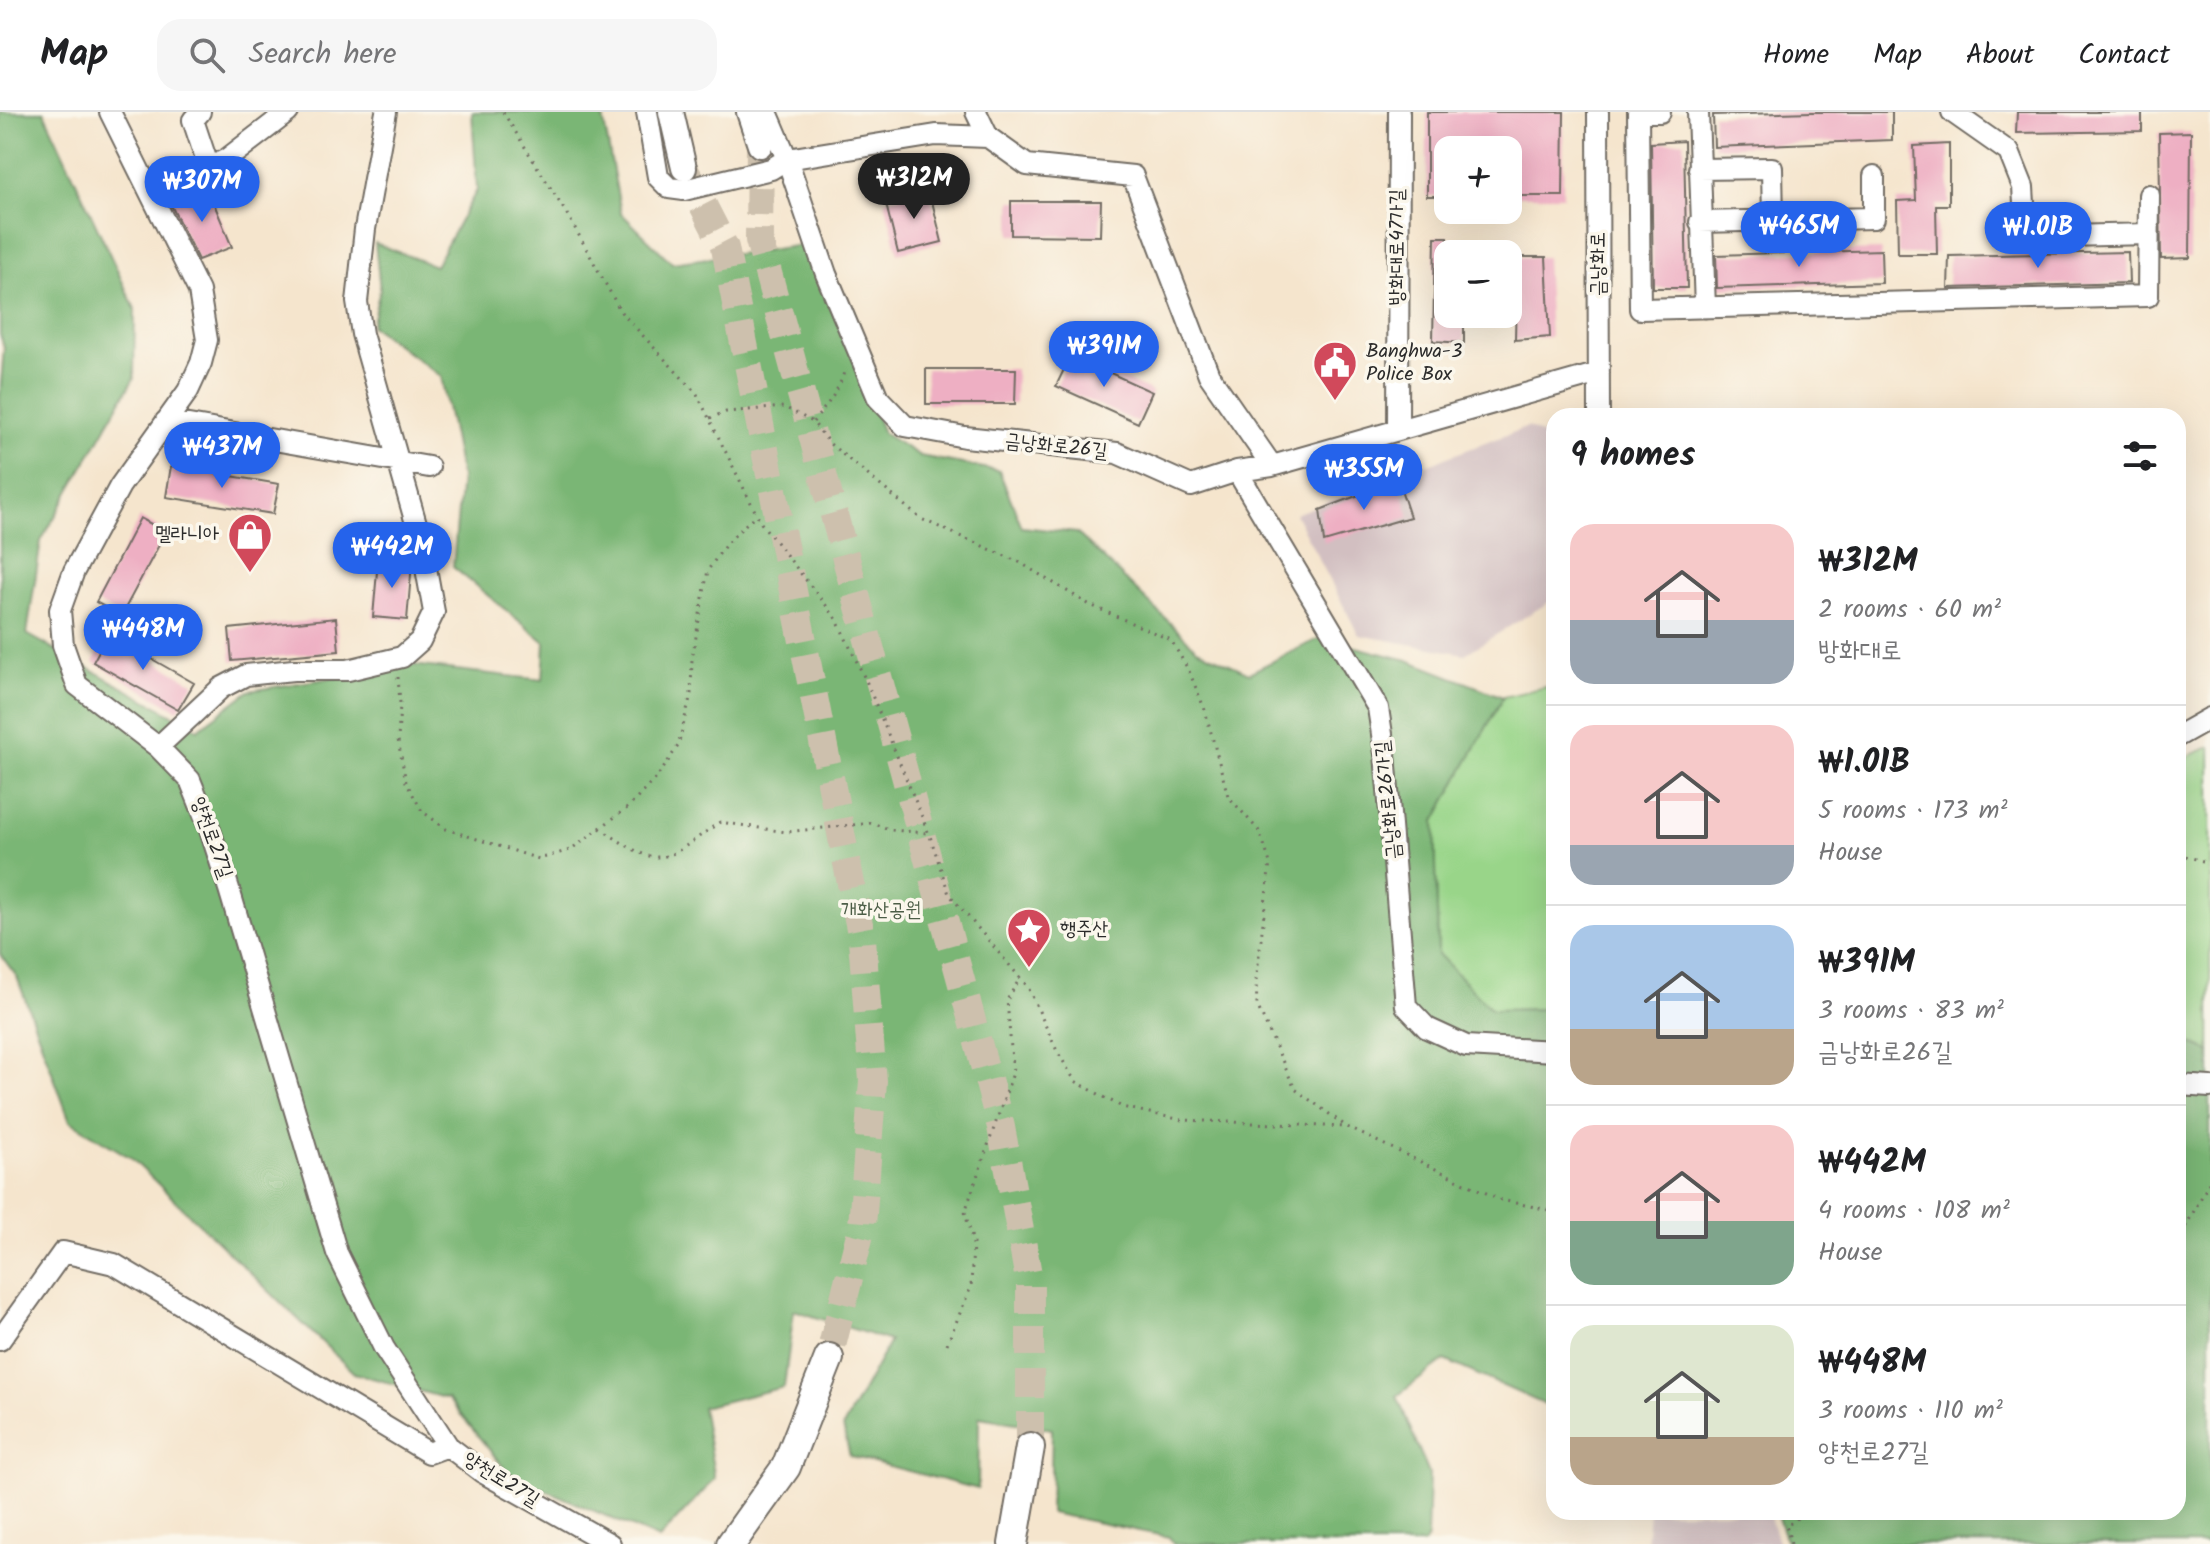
<!DOCTYPE html>
<meta charset="utf-8">
<style>
body{margin:0;font-family:Kalam,"Poor Story",sans-serif;background:#f6f6f6;color:#202124;height:100vh;display:flex;flex-direction:column;font-size:30px;white-space:nowrap}
*{box-sizing:border-box;margin:0}
p{font-size:26px;color:#757577}
.icon{flex:none;width:44px;height:44px;fill:none;stroke:currentColor;stroke-width:2;stroke-linecap:round;stroke-linejoin:round}
.map{position:relative;flex:1;overflow:hidden}
.side{position:absolute;left:1546px;top:296px;width:640px;height:1112px;display:flex;flex-direction:column;background:#fff;border-radius:24px;box-shadow:0 8px 32px #0002}
.side>*{flex:none}
.fabs{position:absolute;left:1434px;top:24px;display:grid;gap:16px}
.fabs a{display:grid;place-items:center;width:88px;height:88px;border-radius:16px;background:#fff;box-shadow:0 8px 32px #0002;font-size:40px}
.price{position:absolute;translate:-50% -68px;padding:0 18px;border-radius:28px;background:#2563eb;color:#fff;font-size:26px;line-height:52px;filter:drop-shadow(0 2px 4px #0008)}
.price::after{content:'';position:absolute;left:50%;top:48px;width:24px;height:18px;margin-left:-12px;background:inherit;clip-path:polygon(0 0,100% 0,50% 100%)}
.price.selected{background:#222;color:#fff}
ul{padding:0;list-style:none}
li{display:flex;align-items:center;gap:24px;height:200px;padding:0 24px}
li+li{border-top:2px solid #e0e0e0}
li span{display:grid;place-items:center;flex:none;width:224px;height:160px;border-radius:24px;color:#555}
li>.icon{margin-inline-start:auto}
span .icon{width:96px;height:96px;fill:#fffc;stroke-width:1}
li b{font-size:34px}
h2{display:flex;justify-content:space-between;align-items:center;height:96px;padding:0 24px;font-size:34px}
header{display:flex;align-items:center;gap:48px;box-sizing:border-box;height:112px;padding:0 40px;background:#fff;border-bottom:2px solid #e0e0e0}
header strong{font-size:38px}
nav{display:flex;gap:44px;margin-inline-start:auto;font-size:28px}
.search{width:560px;height:72px;background:#f6f6f6;display:flex;align-items:center;gap:20px;box-sizing:border-box;padding:0 28px;border-radius:24px;color:#757577;font-size:30px}
.map>svg:first-child{display:block}
.industrial{fill:#d2bfc1}
.green{fill:#99d589;stroke:#62805a;stroke-width:2}
.forest{fill:#7ab675;stroke:#527050;stroke-width:2}
.building{fill:#eeafc3}
.lines{fill:none;stroke-linecap:round;stroke-linejoin:round}
.highway-tunnel{stroke:#cdc0ad;stroke-width:28;stroke-dasharray:28 14;stroke-linecap:butt}
.minor-casing{stroke:#726c64;stroke-width:24}
.major-casing{stroke:#726c64;stroke-width:28}
.highway-casing{stroke:#726c64;stroke-width:32}
.path{stroke:#726c64;stroke-width:3;stroke-dasharray:2 6;stroke-linecap:butt}
.minor{stroke:#fff;stroke-width:20}
.major{stroke:#fff;stroke-width:24}
.highway{stroke:#fff;stroke-width:28}
.labels{text-anchor:middle;dominant-baseline:central;stroke-width:7;stroke-linejoin:round;paint-order:stroke}
.street-label{font-size:20px;fill:#2b2b2b;stroke:#fbf7ec}
.poi-label{font-size:20px;fill:#2b2b2b;stroke:#fbf7ec;text-anchor:start}
.park-label{font-size:20px;fill:#4c5e47;stroke:#fbf7ec}
</style>
<header>
<strong>Map</strong>
<div class="search"><svg class="icon" aria-label="search" viewBox="0 0 24 24"><circle cx="10" cy="10" r="6"/><path d="M15 15l6 6"/></svg>Search here</div>
<nav><a>Home</a><a>Map</a><a>About</a><a>Contact</a></nav>
</header>
<div class="map">
<svg width="2210" height="1432" viewBox="0 0 2210 1432">
<rect width="100%" height="100%" fill="#fbf7ec"/>
<filter id="ink" filterUnits="userSpaceOnUse"><feTurbulence type="fractalNoise" baseFrequency=".0125" numOctaves="2"/><feDisplacementMap in="SourceGraphic" scale="16" xChannelSelector="R" yChannelSelector="G"/><feConvolveMatrix kernelMatrix="1 2 1 2 8 2 1 2 1" color-interpolation-filters="sRGB"/></filter>
<filter id="wash" filterUnits="userSpaceOnUse"><feTurbulence type="fractalNoise" baseFrequency=".006" numOctaves="4" result="noise"/><feDisplacementMap in="SourceGraphic" scale="32" xChannelSelector="R" yChannelSelector="G"/><feGaussianBlur stdDeviation="1.8" result="paint"/><feColorMatrix in="noise" values="0 0 0 0 0 0 0 0 0 0 0 0 0 0 0 0 0 1.4 0 .05"/><feComposite in="paint" operator="in"/></filter>
<g filter="url(#wash)">
<rect width="100%" height="100%" fill="#f5e5cd"/>
<!-- industrial -->
<path class="industrial" d="M1528,315L1554,330V383L1550,390L1554,413V487L1465,542L1359,523L1295,402Z
M1649,1400H1768L1779,1432H1646Z"/>
<!-- green -->
<path class="green" d="M1554,573V897L1492,898L1438,843L1435,709L1503,585Z
M2210,635V939L2178,927V648Z"/>
<!-- forest -->
<path class="forest" d="M0,0H44L135,197L134,266L41,429L27,522L198,617L249,579L413,553L543,568L545,530L453,455L461,365L441,264L371,214L380,178L375,131L435,154L477,78L472,0H602L621,101L672,151L810,132L883,321L920,344L999,359L1022,415L1077,421L1197,537L1249,561L1320,526L1408,548L1503,585L1435,709L1438,842L1492,898L1554,897V1286L1550,1295L1445,1248L1397,1284L1429,1362L1427,1427L1423,1432H1174L1169,1425L1050,1401L1052,1317L979,1305L978,1377L850,1344L843,1315L890,1229L794,1198L784,1275L702,1295L715,1367L659,1427L509,1362L448,1287L354,1261L131,1046L70,1009L17,865L0,842V284L4,235L0,222Z
M2178,927L2210,939V1432H1787L1776,1400H2178Z"/>
<g id="blocks">
<!-- building -->
<path class="building" d="M1427,0H1564L1563,84H1508V38H1448V84H1427Z
M1812,0H1892V28L1714,35L1713,3Z
M2017,0H2142V19L2016,21Z
M2191,20L2190,146L2161,147L2159,21Z
M1684,29L1687,176H1653L1651,31Z
M1949,32V93H1936L1937,142H1898L1897,89L1916,88L1914,34Z
M207,75L232,135L198,148L170,91Z
M929,77L942,130L898,141L885,88Z
M1011,89H1101L1100,124L1011,123Z
M1435,125H1448V202H1464V231L1433,229Z
M1881,138L1882,171L1717,176L1716,143Z
M2128,140L2129,171L1948,176L1949,144Z
M1508,145H1546L1550,225L1515,228L1516,182H1508Z
M1071,243L1152,280L1138,311L1056,274Z
M926,257H1016L1015,292H926Z
M171,354L279,372L273,402L166,385Z
M1398,368L1410,405L1324,430L1320,398Z
M140,406L166,420L121,504L96,490Z
M378,448L412,451L407,508L373,505Z
M336,506L339,539L232,549L229,517Z
M108,522L194,571L178,598L93,550Z"/>
</g>
</g>
<g filter="url(#ink)">
<use href="#blocks" fill-opacity="0" stroke="#726c64" stroke-width="2"/>
<g class="lines">
<!-- highway-tunnel -->
<path class="highway-tunnel" d="M760,33L759,128L1001,1015L1030,1173V1335
M684,56L725,136L862,827L873,969L862,1114L829,1246"/>
<!-- minor casing -->
<g class="minor-casing">
<path id="minor" d="M110,0L199,179L207,228L201,251L188,279L120,374L74,459L60,498L63,533L77,573L158,635L190,668L209,715L229,777L337,1141L384,1236L448,1334L482,1360L610,1432
M200,0L193,8L209,56
M647,0L658,65L669,76L684,78L771,57L787,47L767,0
M976,0L988,25L1027,53L1133,64L1209,263L1272,354
M1598,0L1599,304
M1660,0H1638L1640,197L2148,184L2149,83
M1698,0L1705,196
M1952,0L2009,40L2023,75L2026,125L2148,122
M988,25L936,23L787,47L826,162L878,286L905,314L965,325L1117,341L1191,374L1237,359L1272,354L1599,261
M1699,57L1772,56L1773,108
M153,84L227,47L288,0
M1700,110L1874,106V64
M166,309L429,355
M1398,317L1399,0
M1237,359L1378,596L1385,642L1406,894L1427,916L1466,934L1554,939
M2178,624L2210,606
M158,635L221,576L246,563L293,558H348L402,545L420,529L434,500L421,429L362,222L357,190L365,117L386,0
M2178,973L2210,975
M0,1228L63,1140L114,1152L429,1341L448,1334"/>
</g>
<!-- major casing -->
<g class="major-casing">
<path id="major" d="M671,0L684,56
M749,0L760,33"/>
</g>
<!-- highway casing -->
<g class="highway-casing">
<path id="highway" d="M731,1432L786,1355L829,1246
M1013,1432L1030,1335"/>
</g>
<!-- path -->
<path class="path" d="M503,0L570,107L621,200L697,282L761,411L836,506L867,571L931,727L949,782L1028,875L1057,939L1075,969L1122,995L1182,1008L1347,1015L1501,1088L1554,1099
M710,306L726,300L784,295L813,310L829,331L921,407L1019,450L1090,493L1171,528L1189,559L1205,598L1228,684L1260,720L1270,751L1256,869L1257,893L1295,977L1347,1015
M813,310C827,293 840,278 845,256
M398,565L400,591L398,628L406,670L422,699L446,717L539,747L570,738L630,694L661,660L678,634L691,582L692,547L708,458L726,432L756,402
M600,716C664,760 660,751 720,710L786,720L872,711L891,718L928,721
M2178,742L2210,751
M2178,1129L2210,1069
M947,1232L971,1175L973,1131L965,1100L1013,961L1007,888L1020,866
M1791,1432L1786,1412L1792,1411L1803,1400"/>
<!-- minor -->
<use href="#minor" class="minor"/>
<!-- major -->
<use href="#major" class="major"/>
<!-- highway -->
<use href="#highway" class="highway"/>
</g>
</g>
<!-- icons -->
<defs>
<g id="civic-pin" transform="scale(2.3)"><path d="M0 17L-7.5 6A9.5 9.5 0 1 1 7.5 6Z" fill="#d1495b" stroke="#fbf7ec"/><path d="M-.6-6.5H3V-4.5H.6V-3L4-1V1h2V6H-6V1h2V-1L-.6-3ZM-1.2 2.5V6h2.4V2.5Z" fill="#fff"/></g>
<g id="shop-pin" transform="scale(2.3)"><path d="M0 17L-7.5 6A9.5 9.5 0 1 1 7.5 6Z" fill="#d1495b" stroke="#fbf7ec"/><path d="M-5-2.5h2.3a2.7 3.5 0 0 1 5.4 0H5L5.5 6h-11ZM-1.5-2.5h3a1.5 2.3 0 0 0-3 0Z" fill="#fff"/></g>
<g id="sight-pin" transform="scale(2.3)"><path d="M0 17L-7.5 6A9.5 9.5 0 1 1 7.5 6Z" fill="#d1495b" stroke="#fbf7ec"/><path d="M0-6L1.8-2.2L6-1.7L2.9 1.2L3.7 5.4L0 3.3L-3.7 5.4L-2.9 1.2L-6-1.7L-1.8-2.2Z" fill="#fff"/></g>
</defs>
<g fill-rule="evenodd">
<use href="#civic-pin" x="1335" y="251"/>
<use href="#shop-pin" x="250" y="423"/>
<use href="#sight-pin" x="1029" y="818"/>
</g>
<g class="labels">
<!-- street labels -->
<g class="street-label">
<text transform="translate(1398 135) rotate(-90)">방화대로47가길</text>
<text transform="translate(1599 152) rotate(-90)">금낭화로</text>
<text transform="translate(1056 335) rotate(6)">금낭화로26길</text>
<text transform="translate(1389 688) rotate(-96)">금낭화로26가길</text>
<text transform="translate(211 726) rotate(70)">양천로27길</text>
<text transform="translate(501 1368) rotate(32)">양천로27길</text>
</g>
<!-- poi labels -->
<g class="poi-label">
<text x="1366" y="240">Banghwa-3<tspan x="1366" dy="23">Police Box</tspan></text>
<text x="219" y="423" text-anchor="end">멜라니아</text>
<text x="1060" y="818">행주산</text>
</g>
<!-- park labels -->
<g class="park-label">
<text x="881" y="799">개화산공원</text>
</g>
</g>
</svg>
<div class="fabs">
<a>+</a>
<a>−</a>
</div>
<b class="price selected" style="left:914px;top:109px">₩312M</b>
<b class="price" style="left:202px;top:112px">₩307M</b>
<b class="price" style="left:1799px;top:157px">₩465M</b>
<b class="price" style="left:2038px;top:158px">₩1.01B</b>
<b class="price" style="left:1104px;top:277px">₩391M</b>
<b class="price" style="left:222px;top:378px">₩437M</b>
<b class="price" style="left:1364px;top:400px">₩355M</b>
<b class="price" style="left:392px;top:478px">₩442M</b>
<b class="price" style="left:143px;top:560px">₩448M</b>
<section class="side">
<h2>9 homes<svg class="icon" aria-label="filters" viewBox="0 0 24 24"><path d="M4 7h16M4 17h16"/><circle cx="9" cy="7" r="2"/><circle cx="15" cy="17" r="2"/></svg></h2>
<ul>
<li><span style="background:linear-gradient(#f6c9c9 60%,#9aa5b1 0)"><svg class="icon" aria-label="home" viewBox="0 0 24 24"><path d="M3 11l9-7 9 7M6 9v11h12V9"/></svg></span><div><b>₩312M</b><p>2 rooms · 60 m²</p><p>방화대로</p></div></li>
<li><span style="background:linear-gradient(#f6c9c9 75%,#9aa5b1 0)"><svg class="icon" aria-label="home" viewBox="0 0 24 24"><path d="M3 11l9-7 9 7M6 9v11h12V9"/></svg></span><div><b>₩1.01B</b><p>5 rooms · 173 m²</p><p>House</p></div></li>
<li><span style="background:linear-gradient(#a9c7e8 65%,#b9a48a 0)"><svg class="icon" aria-label="home" viewBox="0 0 24 24"><path d="M3 11l9-7 9 7M6 9v11h12V9"/></svg></span><div><b>₩391M</b><p>3 rooms · 83 m²</p><p>금낭화로26길</p></div></li>
<li><span style="background:linear-gradient(#f6c9c9 60%,#7fa58c 0)"><svg class="icon" aria-label="home" viewBox="0 0 24 24"><path d="M3 11l9-7 9 7M6 9v11h12V9"/></svg></span><div><b>₩442M</b><p>4 rooms · 108 m²</p><p>House</p></div></li>
<li><span style="background:linear-gradient(#dfe7d0 70%,#b9a48a 0)"><svg class="icon" aria-label="home" viewBox="0 0 24 24"><path d="M3 11l9-7 9 7M6 9v11h12V9"/></svg></span><div><b>₩448M</b><p>3 rooms · 110 m²</p><p>양천로27길</p></div></li>
</ul>
</section>
</div>
